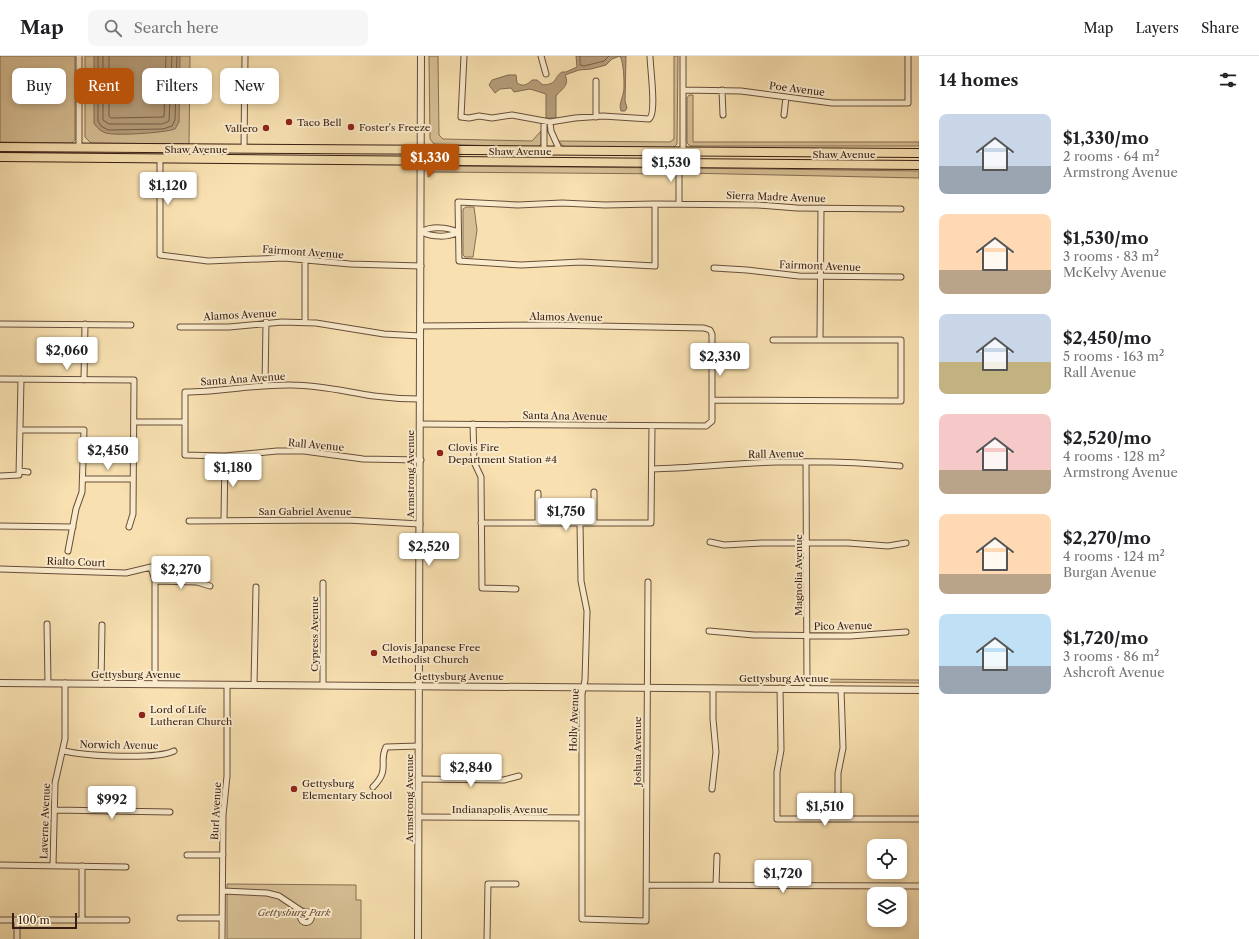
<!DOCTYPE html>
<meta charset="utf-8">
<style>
body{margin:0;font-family:"Libre Caslon Text",serif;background:#f6f6f6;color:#202124;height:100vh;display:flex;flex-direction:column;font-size:15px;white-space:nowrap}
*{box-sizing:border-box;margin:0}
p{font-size:13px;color:#757577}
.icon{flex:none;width:22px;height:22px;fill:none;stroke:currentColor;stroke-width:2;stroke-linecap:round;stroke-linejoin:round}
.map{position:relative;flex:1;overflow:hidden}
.drawer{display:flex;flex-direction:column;background:#fff;width:340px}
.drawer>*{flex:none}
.banner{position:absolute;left:12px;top:12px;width:380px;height:36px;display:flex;gap:8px}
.fabs{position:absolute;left:867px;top:783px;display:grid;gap:8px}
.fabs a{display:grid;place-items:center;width:40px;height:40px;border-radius:8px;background:#fff;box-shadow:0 2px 6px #0003;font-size:20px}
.scale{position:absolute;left:12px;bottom:10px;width:65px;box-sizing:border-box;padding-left:4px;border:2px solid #371e14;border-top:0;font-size:11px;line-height:14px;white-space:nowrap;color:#371e14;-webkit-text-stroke:3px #faebcc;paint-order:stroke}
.price{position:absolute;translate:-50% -34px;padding:0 9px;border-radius:4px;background:#fff;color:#222;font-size:13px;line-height:26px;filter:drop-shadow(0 1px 2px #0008)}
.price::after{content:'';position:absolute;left:50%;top:24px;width:12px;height:9px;margin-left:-6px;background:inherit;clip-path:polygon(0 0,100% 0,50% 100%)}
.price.on{background:#b45309;color:#fff}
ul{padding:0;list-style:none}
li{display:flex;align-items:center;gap:12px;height:100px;padding:0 20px}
li span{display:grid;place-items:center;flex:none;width:112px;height:80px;border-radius:8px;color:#555}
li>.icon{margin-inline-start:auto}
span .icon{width:48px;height:48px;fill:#fffc;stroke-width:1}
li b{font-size:17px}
h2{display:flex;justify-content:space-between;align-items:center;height:48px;padding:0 20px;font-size:17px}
.pill{padding:0 14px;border-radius:8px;background:#fff;box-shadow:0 2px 6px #0003;font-size:14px;line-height:36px}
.pill.on{background:#b45309;color:#fff}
header{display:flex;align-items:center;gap:24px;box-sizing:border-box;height:56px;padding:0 20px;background:#fff;border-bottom:1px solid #e0e0e0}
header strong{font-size:19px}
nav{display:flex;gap:22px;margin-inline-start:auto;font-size:14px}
.search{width:280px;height:36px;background:#f6f6f6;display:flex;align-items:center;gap:10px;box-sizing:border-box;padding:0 14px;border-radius:8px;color:#757577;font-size:15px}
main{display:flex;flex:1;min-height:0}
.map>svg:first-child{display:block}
.green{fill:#d7bf95;stroke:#876e54}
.water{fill:#b69e7b;stroke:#836b52}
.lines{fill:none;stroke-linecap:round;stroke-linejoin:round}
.shore{stroke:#765e48;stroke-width:1}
.minor-casing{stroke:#674e3b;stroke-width:7}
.tertiary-casing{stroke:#674e3b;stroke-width:8}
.primary-casing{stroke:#371e14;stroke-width:10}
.minor{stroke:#faebcc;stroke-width:5}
.tertiary{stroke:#faebcc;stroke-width:6}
.primary{stroke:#f8e0b0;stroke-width:8}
.poi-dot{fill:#8f2418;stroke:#faebcc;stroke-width:1.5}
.labels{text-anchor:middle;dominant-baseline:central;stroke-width:4;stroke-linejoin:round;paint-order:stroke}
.street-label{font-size:10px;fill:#371e14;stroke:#faebcc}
.poi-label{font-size:10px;fill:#371e14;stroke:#faebcc;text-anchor:start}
.park-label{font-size:10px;font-style:italic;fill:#674e3b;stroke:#faebcc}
</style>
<header>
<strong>Map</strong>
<div class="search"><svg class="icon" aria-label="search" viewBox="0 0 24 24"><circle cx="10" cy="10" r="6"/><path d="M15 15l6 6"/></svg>Search here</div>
<nav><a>Map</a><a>Layers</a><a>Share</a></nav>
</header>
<main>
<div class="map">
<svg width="919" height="883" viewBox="0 0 919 883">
<rect width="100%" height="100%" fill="#f8e0b0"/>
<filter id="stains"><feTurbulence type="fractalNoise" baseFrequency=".005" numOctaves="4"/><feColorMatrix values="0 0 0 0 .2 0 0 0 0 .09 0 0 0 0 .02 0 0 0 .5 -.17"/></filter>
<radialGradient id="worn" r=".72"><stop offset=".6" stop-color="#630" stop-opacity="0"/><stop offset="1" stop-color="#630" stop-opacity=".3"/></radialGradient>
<!-- green -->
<path class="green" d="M0,0H75V84L72,87L0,86Z
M85,0H190L189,88L91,87L85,81Z
M429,0H438L439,79L443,83L532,85L541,75V88L538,91L434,88L430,83Z
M674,0H678L677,88L673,92L565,91L558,85L670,86L674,83Z
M689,39H693V86H919V90H690L687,87V42Z
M431,110L671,112L674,118L434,116L428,121V112Z
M688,112L919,115V122L683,117Z
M466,151H474L477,174L473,201H465L463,199V153Z
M811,623L919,624V627L814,626Z
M227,828L356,829V844H361V883H227Z"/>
<!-- water -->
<path class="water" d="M94,0H180L179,66L175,73C164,77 115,80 106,77C100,75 97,72 94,67Z
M576,0H626L625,45L627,52L625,55H621C618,48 624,40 624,32C624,23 624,8 620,0L612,3L606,9L591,13L579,14L565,19C570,29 562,33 556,40V62H546V38L530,33L514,36L511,32L500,33L495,37L489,29L492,24L508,19H516L517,27C523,31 527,29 532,24H537L543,29C558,28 553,22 562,16H566L577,11Z"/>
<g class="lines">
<!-- shore -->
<path class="shore" d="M98,0V65L101,70L108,74L163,73L172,70L175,64L177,0
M103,0V64L109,68H162L169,65L172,0
M109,0V60L111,62L164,61L166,0
M580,0V9L584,10L604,5L609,0"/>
<!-- minor casing -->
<g class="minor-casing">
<path id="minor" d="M464,0L461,61L469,62L479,60L492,62L512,59L550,66L575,62L603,60L649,63C657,58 650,11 650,0
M541,0L546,18
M683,0V96
M596,25V61
M683,34L741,35L832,47H908V0
M722,34L723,59
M784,59L786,41
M550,66L551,75L560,95
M79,91V0
M244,93L245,0
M544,95V66
M160,103V199L208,205L284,202L350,208L421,210
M679,107V148
M655,148V210L581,206L521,209L459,205L458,146L518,149L562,147L605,149L655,148L758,149L797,152L901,153
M421,176C431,170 447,171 458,176
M421,176C432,181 448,182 458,176
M714,212L747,214L799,220L901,221
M305,266V203
M0,268L131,269
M180,271H229L282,266L316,267L384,278L420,280
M820,284L821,152
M0,323L134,324L133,458L129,471
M84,324L85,268
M265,329L266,266
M420,343C405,343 389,342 374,340C347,336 320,329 292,329C256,328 221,336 185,336V399L225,400L277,395H304L363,403L421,404
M712,344L901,345V284H773
M134,366H185
M420,368L706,370L712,365V278L710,274L704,272L545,269L420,270
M473,368L474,406L481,421L482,532L516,533
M21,374H84L82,436L76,453L68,495
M806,406L807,633
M652,413C694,412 735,407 777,406C818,405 860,406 900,410
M20,415L28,416
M0,420L19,419L21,323
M83,423H133
M594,436V467
M538,437V467
M224,464L225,400
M189,465L347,464L420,468
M481,467H651L652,370
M580,467L581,525L587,555L585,624L582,638V863L646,865L648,526
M0,470L73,471
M710,486L724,489L762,487H848L888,490L906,487
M0,513L126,517L151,511L155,525V628
M155,525L197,526L210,530
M323,527V629
M47,568L48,627
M709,575L754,579L850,580L906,576
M101,628L102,569
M254,629L256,531
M780,632L781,694L777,716V763H919
M64,695C86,700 155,704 174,695
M419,723L504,724L519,720
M373,731C391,713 378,707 386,691L419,690
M712,733L716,696L713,663V632
M55,754L170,756
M419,761L581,762
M838,762V717L843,692L841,633
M187,799H223
M0,809L126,811
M53,809L55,727L65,683V627
M646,829L919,830
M716,829L717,800
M223,835L267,837L279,840L303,856
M300.5 861a5.5 5.5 0 1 1 11 0a5.5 5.5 0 1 1-11 0Z
M180,862H222
M0,864H127
M17,864V883
M82,864V810
M222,883L223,759L227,720V629
M487,883L488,828H516"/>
</g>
<!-- tertiary casing -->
<g class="tertiary-casing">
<path id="tertiary" d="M0,627L919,634
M418,883L421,0"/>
</g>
<!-- primary casing -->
<g class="primary-casing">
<path id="primary" d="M0,91L919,97
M0,101L919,109"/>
</g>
<!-- minor -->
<use href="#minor" class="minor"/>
<!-- tertiary -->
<use href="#tertiary" class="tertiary"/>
<!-- primary -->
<use href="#primary" class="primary"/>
</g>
<!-- markers -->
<g class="poi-dot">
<circle cx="289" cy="66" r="4"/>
<circle cx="351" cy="71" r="4"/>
<circle cx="266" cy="72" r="4"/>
<circle cx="440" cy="397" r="4"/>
<circle cx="374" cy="597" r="4"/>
<circle cx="142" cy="659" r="4"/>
<circle cx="294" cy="733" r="4"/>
</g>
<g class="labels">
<!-- street labels -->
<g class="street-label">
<text transform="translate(797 33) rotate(7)">Poe Avenue</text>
<text x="196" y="93">Shaw Avenue</text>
<text x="520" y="95">Shaw Avenue</text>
<text x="844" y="98">Shaw Avenue</text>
<text transform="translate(776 141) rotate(2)">Sierra Madre Avenue</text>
<text transform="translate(303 196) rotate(4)">Fairmont Avenue</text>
<text transform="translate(820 210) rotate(2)">Fairmont Avenue</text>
<text transform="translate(240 259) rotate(-3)">Alamos Avenue</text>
<text transform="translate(566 261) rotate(1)">Alamos Avenue</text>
<text transform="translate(243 323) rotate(-4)">Santa Ana Avenue</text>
<text transform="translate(565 360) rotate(1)">Santa Ana Avenue</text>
<text transform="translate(316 389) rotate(5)">Rall Avenue</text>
<text transform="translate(776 398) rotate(-1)">Rall Avenue</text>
<text transform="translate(410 418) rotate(-90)">Armstrong Avenue</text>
<text x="305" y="455">San Gabriel Avenue</text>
<text transform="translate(76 506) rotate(2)">Rialto Court</text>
<text transform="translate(798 519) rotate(-90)">Magnolia Avenue</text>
<text transform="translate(843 570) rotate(-1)">Pico Avenue</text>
<text transform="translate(314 578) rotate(-90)">Cypress Avenue</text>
<text x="136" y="618">Gettysburg Avenue</text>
<text x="459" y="620">Gettysburg Avenue</text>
<text x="784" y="622">Gettysburg Avenue</text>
<text transform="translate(574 664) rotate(-88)">Holly Avenue</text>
<text transform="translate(119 689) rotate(1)">Norwich Avenue</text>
<text transform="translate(637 695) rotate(-90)">Joshua Avenue</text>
<text transform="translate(409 742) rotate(-90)">Armstrong Avenue</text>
<text x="500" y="753">Indianapolis Avenue</text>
<text transform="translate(216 755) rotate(-87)">Burl Avenue</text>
<text transform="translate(45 765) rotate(-88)">Laverne Avenue</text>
</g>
<!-- poi labels -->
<g class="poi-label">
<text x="297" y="66">Taco Bell</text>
<text x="359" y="71">Foster's Freeze</text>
<text x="258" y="72" text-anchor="end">Vallero</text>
<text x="448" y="391">Clovis Fire<tspan x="448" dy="12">Department Station #4</tspan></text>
<text x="382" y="591">Clovis Japanese Free<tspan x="382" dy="12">Methodist Church</tspan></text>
<text x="150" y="653">Lord of Life<tspan x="150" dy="12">Lutheran Church</tspan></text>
<text x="302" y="727">Gettysburg<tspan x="302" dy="12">Elementary School</tspan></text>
</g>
<!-- park labels -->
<g class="park-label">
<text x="294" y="856">Gettysburg Park</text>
</g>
</g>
<rect width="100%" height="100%" filter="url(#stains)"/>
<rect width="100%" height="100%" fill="url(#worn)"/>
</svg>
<div class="fabs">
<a><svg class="icon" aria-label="locate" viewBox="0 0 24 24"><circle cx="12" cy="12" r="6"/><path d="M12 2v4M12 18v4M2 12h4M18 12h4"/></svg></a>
<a><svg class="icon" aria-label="layers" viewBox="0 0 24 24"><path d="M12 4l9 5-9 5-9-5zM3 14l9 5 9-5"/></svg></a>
</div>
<div class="scale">100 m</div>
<b class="price on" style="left:430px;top:122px">$1,330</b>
<b class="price" style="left:671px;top:127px">$1,530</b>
<b class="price" style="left:168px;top:150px">$1,120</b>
<b class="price" style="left:67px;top:315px">$2,060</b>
<b class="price" style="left:720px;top:321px">$2,330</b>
<b class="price" style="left:108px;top:415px">$2,450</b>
<b class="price" style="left:233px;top:432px">$1,180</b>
<b class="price" style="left:566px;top:476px">$1,750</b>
<b class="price" style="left:429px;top:511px">$2,520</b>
<b class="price" style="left:181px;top:534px">$2,270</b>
<b class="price" style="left:471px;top:732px">$2,840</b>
<b class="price" style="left:112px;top:764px">$992</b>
<b class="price" style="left:825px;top:771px">$1,510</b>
<b class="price" style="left:783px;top:838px">$1,720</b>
<div class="banner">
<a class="pill">Buy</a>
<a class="pill on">Rent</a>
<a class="pill">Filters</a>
<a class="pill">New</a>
</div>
</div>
<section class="drawer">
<h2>14 homes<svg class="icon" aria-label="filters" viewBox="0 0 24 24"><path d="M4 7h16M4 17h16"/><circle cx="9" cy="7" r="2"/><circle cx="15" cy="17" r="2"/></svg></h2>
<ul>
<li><span style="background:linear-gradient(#c9d6e8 65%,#9aa5b1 0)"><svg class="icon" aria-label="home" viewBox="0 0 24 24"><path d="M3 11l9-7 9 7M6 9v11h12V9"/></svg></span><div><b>$1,330/mo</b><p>2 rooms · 64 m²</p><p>Armstrong Avenue</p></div></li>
<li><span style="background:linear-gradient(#ffd9b3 70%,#b9a48a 0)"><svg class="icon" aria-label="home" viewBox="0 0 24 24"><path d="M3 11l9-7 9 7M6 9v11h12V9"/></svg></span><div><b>$1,530/mo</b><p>3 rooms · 83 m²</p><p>McKelvy Avenue</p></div></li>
<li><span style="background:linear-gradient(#c9d6e8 60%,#c2b280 0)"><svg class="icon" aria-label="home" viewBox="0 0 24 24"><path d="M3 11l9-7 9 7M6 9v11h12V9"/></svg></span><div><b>$2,450/mo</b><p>5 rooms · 163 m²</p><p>Rall Avenue</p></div></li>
<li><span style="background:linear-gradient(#f6c9c9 70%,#b9a48a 0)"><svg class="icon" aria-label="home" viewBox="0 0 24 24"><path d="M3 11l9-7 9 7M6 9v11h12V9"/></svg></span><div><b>$2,520/mo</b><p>4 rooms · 128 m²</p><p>Armstrong Avenue</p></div></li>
<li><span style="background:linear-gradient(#ffd9b3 75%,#b9a48a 0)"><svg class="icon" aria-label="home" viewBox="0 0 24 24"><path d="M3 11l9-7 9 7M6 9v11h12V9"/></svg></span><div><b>$2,270/mo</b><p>4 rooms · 124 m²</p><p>Burgan Avenue</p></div></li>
<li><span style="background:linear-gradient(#bfe0f5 65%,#9aa5b1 0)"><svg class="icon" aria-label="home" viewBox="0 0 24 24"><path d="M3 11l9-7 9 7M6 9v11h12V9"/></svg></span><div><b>$1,720/mo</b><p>3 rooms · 86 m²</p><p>Ashcroft Avenue</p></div></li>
</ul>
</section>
</main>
